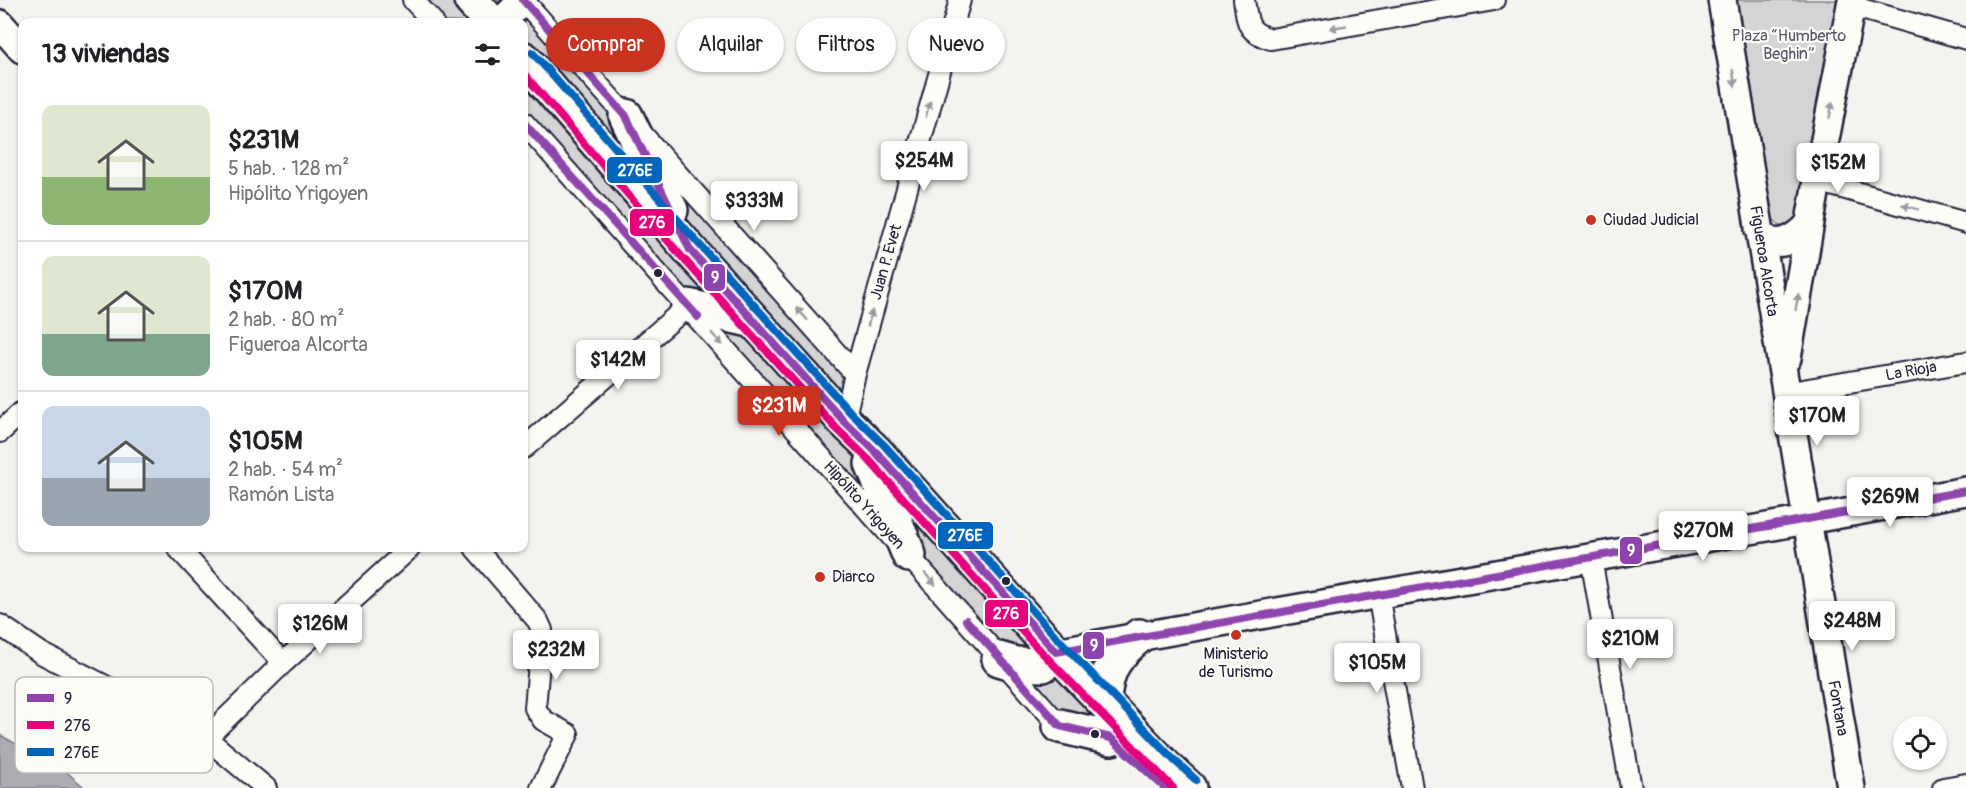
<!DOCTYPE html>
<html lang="es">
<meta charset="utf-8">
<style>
body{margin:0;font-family:Pangolin,sans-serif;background:#f2f2f2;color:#202124;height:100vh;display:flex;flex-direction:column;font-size:22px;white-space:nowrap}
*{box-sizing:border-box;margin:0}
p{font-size:20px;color:#757577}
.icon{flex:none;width:33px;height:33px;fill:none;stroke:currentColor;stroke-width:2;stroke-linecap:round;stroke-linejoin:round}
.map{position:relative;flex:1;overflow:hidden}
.drawer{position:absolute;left:18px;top:18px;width:510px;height:534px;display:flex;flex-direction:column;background:#fff;border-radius:12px;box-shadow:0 2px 4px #0004}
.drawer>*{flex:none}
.hud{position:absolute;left:546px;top:18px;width:570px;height:54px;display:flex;gap:12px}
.tools{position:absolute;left:1893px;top:716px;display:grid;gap:12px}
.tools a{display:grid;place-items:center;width:54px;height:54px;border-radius:50%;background:#fff;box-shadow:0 2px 4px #0004;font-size:30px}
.price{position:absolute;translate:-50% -51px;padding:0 14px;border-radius:6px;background:#fff;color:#222;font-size:20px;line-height:39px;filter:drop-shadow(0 2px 3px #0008)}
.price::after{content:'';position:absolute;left:50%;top:36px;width:18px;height:14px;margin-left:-9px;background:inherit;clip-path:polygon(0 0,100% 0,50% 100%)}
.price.selected{background:#c8321e;color:#fff}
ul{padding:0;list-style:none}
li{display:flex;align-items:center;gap:18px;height:150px;padding:0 24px}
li+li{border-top:2px solid #e0e0e0}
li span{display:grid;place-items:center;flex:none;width:168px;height:120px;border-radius:12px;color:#555}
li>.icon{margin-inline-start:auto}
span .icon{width:72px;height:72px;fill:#fffc;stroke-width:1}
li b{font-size:26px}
h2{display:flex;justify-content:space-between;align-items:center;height:72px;padding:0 24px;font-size:26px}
.chip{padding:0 21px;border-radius:27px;background:#fff;box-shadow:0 2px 4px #0004;font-size:21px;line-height:54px}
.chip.selected{background:#c8321e;color:#fff}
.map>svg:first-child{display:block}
.green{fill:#d5d4d5;stroke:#7c7b88;stroke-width:1.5}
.water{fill:#acacb2;stroke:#757582;stroke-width:1.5}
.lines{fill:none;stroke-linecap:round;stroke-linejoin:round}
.street-casing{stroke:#22223b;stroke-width:24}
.secondary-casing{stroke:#22223b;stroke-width:32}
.highway-casing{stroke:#22223b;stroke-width:38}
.street{stroke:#fdfcf7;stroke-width:20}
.secondary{stroke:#fdfcf7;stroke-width:27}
.highway{stroke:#fdfcf7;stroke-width:33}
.bus-1-casing{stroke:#fdfcf7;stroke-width:12}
.bus-2-casing{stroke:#fdfcf7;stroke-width:12}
.bus-3-casing{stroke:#fdfcf7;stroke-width:12}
.bus-1{stroke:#8e44ad;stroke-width:8}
.bus-2{stroke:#e5007d;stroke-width:8}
.bus-3{stroke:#0065bd;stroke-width:8}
.oneway{fill:#9a9aa2}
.poi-dot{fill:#c8321e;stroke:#fdfcf7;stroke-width:2}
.bus-dot{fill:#22223b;stroke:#fdfcf7;stroke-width:2}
.labels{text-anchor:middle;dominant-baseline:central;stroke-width:4.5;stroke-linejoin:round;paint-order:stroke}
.park-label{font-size:16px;fill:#585769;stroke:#fdfcf7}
.poi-label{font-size:16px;fill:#22223b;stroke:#fdfcf7;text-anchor:start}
.street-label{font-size:16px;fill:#22223b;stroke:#fdfcf7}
.key{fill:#fdfcf7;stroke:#bbbbbf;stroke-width:1.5}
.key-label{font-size:16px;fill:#22223b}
.line-badge{stroke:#fdfcf7;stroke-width:2}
.badge-label{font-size:16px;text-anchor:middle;font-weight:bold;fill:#fff}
</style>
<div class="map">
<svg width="1966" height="788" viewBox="0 0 1966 788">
<rect width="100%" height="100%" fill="#f4f3ef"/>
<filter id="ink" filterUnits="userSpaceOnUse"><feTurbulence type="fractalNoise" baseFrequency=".0167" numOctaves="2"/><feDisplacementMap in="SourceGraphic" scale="12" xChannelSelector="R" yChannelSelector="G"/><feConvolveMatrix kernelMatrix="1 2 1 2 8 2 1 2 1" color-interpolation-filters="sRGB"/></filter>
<g filter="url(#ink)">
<!-- green -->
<path class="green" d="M413,0H523L855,374L845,421L1165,788L1111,738L1060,726L524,123V22H433Z
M1737,0H1844L1799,226L1783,229L1773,219Z"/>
<!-- water -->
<path class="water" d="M0,735L68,773L85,788H0Z"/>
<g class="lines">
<!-- street casing -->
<g class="street-casing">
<path id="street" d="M413,0L433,22
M523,0L855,374
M1244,0C1248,23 1246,32 1271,39L1494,0
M1851,6L1966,39
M524,123L1060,726
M1817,181L1966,223
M1785,393L1966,362
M844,421L855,374L960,0
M0,432L22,412
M524,448L688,306
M178,548L283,663
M475,548L538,621L542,630L535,708L543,720L568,734L541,788
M1591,558L1631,788
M1378,594L1412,788
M0,625L41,653L206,738L266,788
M206,738L283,663L410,548
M1943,788L1966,784"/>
</g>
<!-- secondary casing -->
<g class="secondary-casing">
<path id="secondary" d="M1722,0L1851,788
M501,22L523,0
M0,24L22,49
M1759,230C1762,234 1765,239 1770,241C1784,247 1802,234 1810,223
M1787,358L1817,181L1852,0
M1044,664L1056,652C1359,595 1663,548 1966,491"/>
</g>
<!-- highway casing -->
<g class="highway-casing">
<path id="highway" d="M471,0L491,22
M524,59L690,250L844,421L876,452L1040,635L1166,767L1189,788
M626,116L671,210
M688,306L754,321
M872,464L909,555
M999,659L1016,664L1043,665
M1104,701C1106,669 1115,656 1139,636
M1060,726L1111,738"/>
</g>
<!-- street -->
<use href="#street" class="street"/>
<!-- secondary -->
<use href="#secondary" class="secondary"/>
<!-- highway -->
<use href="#highway" class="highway"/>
<!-- bus-1 casing -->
<g class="bus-1-casing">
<path id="bus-1" d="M523,0L626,116L690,250L844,421L876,452L1056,652L1966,491
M524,123L698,317
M966,620L1060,726L1111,738L1165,788"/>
</g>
<!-- bus-2 casing -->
<g class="bus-2-casing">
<path id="bus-2" d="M524,74L682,257L836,428L868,459L1032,642L1173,788"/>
</g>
<!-- bus-3 casing -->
<g class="bus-3-casing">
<path id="bus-3" d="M532,52L698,243L852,414L884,445L1048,628L1173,759L1196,780"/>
</g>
<!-- bus-1 -->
<use href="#bus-1" class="bus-1"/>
<!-- bus-2 -->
<use href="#bus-2" class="bus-2"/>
<!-- bus-3 -->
<use href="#bus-3" class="bus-3"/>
</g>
<!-- one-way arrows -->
<defs><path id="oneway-solid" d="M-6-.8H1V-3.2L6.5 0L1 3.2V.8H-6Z" transform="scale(1.5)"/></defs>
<g class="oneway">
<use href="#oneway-solid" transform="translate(1338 27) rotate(170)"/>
<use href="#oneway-solid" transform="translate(1734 78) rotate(81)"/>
<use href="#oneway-solid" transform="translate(928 109) rotate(-74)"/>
<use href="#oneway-solid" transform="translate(1831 110) rotate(-79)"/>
<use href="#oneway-solid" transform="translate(1910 207) rotate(-164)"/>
<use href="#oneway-solid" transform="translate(1797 302) rotate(-80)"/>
<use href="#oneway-solid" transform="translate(802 314) rotate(-132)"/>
<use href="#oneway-solid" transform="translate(870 318) rotate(-74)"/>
<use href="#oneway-solid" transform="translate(717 339) rotate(48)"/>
<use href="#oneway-solid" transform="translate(930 579) rotate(49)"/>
</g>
</g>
<!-- markers -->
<g class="poi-dot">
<circle cx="1591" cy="220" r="6"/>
<circle cx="820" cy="577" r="6"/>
<circle cx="1236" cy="635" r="6"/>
</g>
<g class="bus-dot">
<circle cx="658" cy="273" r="5"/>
<circle cx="1006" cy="581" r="5"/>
<circle cx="1095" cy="734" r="5"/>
</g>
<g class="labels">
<!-- park labels -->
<g class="park-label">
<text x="1789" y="36">Plaza “Humberto<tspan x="1789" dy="18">Beghin”</tspan></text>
</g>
<!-- poi labels -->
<g class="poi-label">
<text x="1603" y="220">Ciudad Judicial</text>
<text x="832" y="577">Diarco</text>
<text x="1236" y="654" text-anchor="middle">Ministerio<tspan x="1236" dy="18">de Turismo</tspan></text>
</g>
<!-- street labels -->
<g class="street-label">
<text transform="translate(1764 261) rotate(81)">Figueroa Alcorta</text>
<text transform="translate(886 262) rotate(-74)">Juan P. Evet</text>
<text transform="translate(1911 371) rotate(-10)">La Rioja</text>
<text transform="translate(864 505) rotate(48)">Hipólito Yrigoyen</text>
<text transform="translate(1838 708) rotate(80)">Fontana</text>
</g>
</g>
<!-- legend -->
<rect x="15" y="677" width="198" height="96" rx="9" class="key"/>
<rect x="27" y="694" width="27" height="8" fill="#8e44ad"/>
<rect x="27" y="721" width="27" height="8" fill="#e5007d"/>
<rect x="27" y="748" width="27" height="8" fill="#0065bd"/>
<g class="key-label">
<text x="64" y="704">9</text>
<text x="64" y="731">276</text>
<text x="64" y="758">276E</text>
</g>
<g class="line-badge">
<rect x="606" y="156" width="57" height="28" rx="6" fill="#0065bd"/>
<rect x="629" y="208" width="46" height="29" rx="6" fill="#e5007d"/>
<rect x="703" y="263" width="23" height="29" rx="6" fill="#8e44ad"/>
<rect x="937" y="521" width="57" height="29" rx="6" fill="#0065bd"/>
<rect x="1619" y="536" width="24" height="29" rx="6" fill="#8e44ad"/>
<rect x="984" y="599" width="45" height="29" rx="6" fill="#e5007d"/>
<rect x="1082" y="631" width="23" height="29" rx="6" fill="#8e44ad"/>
</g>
<g class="badge-label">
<text x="635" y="176">276E</text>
<text x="652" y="228">276</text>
<text x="715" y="283">9</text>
<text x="965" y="541">276E</text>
<text x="1631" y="556">9</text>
<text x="1006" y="619">276</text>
<text x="1094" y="651">9</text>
</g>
</svg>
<div class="tools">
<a><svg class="icon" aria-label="locate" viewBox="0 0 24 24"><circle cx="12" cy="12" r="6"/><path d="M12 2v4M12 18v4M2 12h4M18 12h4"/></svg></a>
</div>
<b class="price" style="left:924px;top:192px">$254M</b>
<b class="price" style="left:1838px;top:194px">$152M</b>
<b class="price" style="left:754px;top:232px">$333M</b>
<b class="price" style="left:618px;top:391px">$142M</b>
<b class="price selected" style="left:779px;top:437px">$231M</b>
<b class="price" style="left:1817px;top:447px">$170M</b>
<b class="price" style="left:1890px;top:528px">$269M</b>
<b class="price" style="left:1703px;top:562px">$270M</b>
<b class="price" style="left:1852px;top:652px">$248M</b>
<b class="price" style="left:320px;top:655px">$126M</b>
<b class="price" style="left:1630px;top:670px">$210M</b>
<b class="price" style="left:556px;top:681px">$232M</b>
<b class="price" style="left:1377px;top:694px">$105M</b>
<div class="hud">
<a class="chip selected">Comprar</a>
<a class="chip">Alquilar</a>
<a class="chip">Filtros</a>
<a class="chip">Nuevo</a>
</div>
<section class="drawer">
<h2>13 viviendas<svg class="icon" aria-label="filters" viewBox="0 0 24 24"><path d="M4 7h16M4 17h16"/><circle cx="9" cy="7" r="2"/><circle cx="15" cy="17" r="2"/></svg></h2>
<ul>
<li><span style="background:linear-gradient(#dfe7d0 60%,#8fb573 0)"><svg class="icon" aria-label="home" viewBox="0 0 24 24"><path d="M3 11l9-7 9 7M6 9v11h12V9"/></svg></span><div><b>$231M</b><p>5 hab. · 128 m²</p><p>Hipólito Yrigoyen</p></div></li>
<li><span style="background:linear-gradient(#dfe7d0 65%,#7fa58c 0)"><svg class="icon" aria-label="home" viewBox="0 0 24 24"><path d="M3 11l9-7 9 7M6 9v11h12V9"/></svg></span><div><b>$170M</b><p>2 hab. · 80 m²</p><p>Figueroa Alcorta</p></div></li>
<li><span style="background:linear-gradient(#c9d6e8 60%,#9aa5b1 0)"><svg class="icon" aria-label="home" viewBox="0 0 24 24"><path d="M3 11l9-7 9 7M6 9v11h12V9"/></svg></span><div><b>$105M</b><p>2 hab. · 54 m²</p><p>Ramón Lista</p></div></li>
</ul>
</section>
</div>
